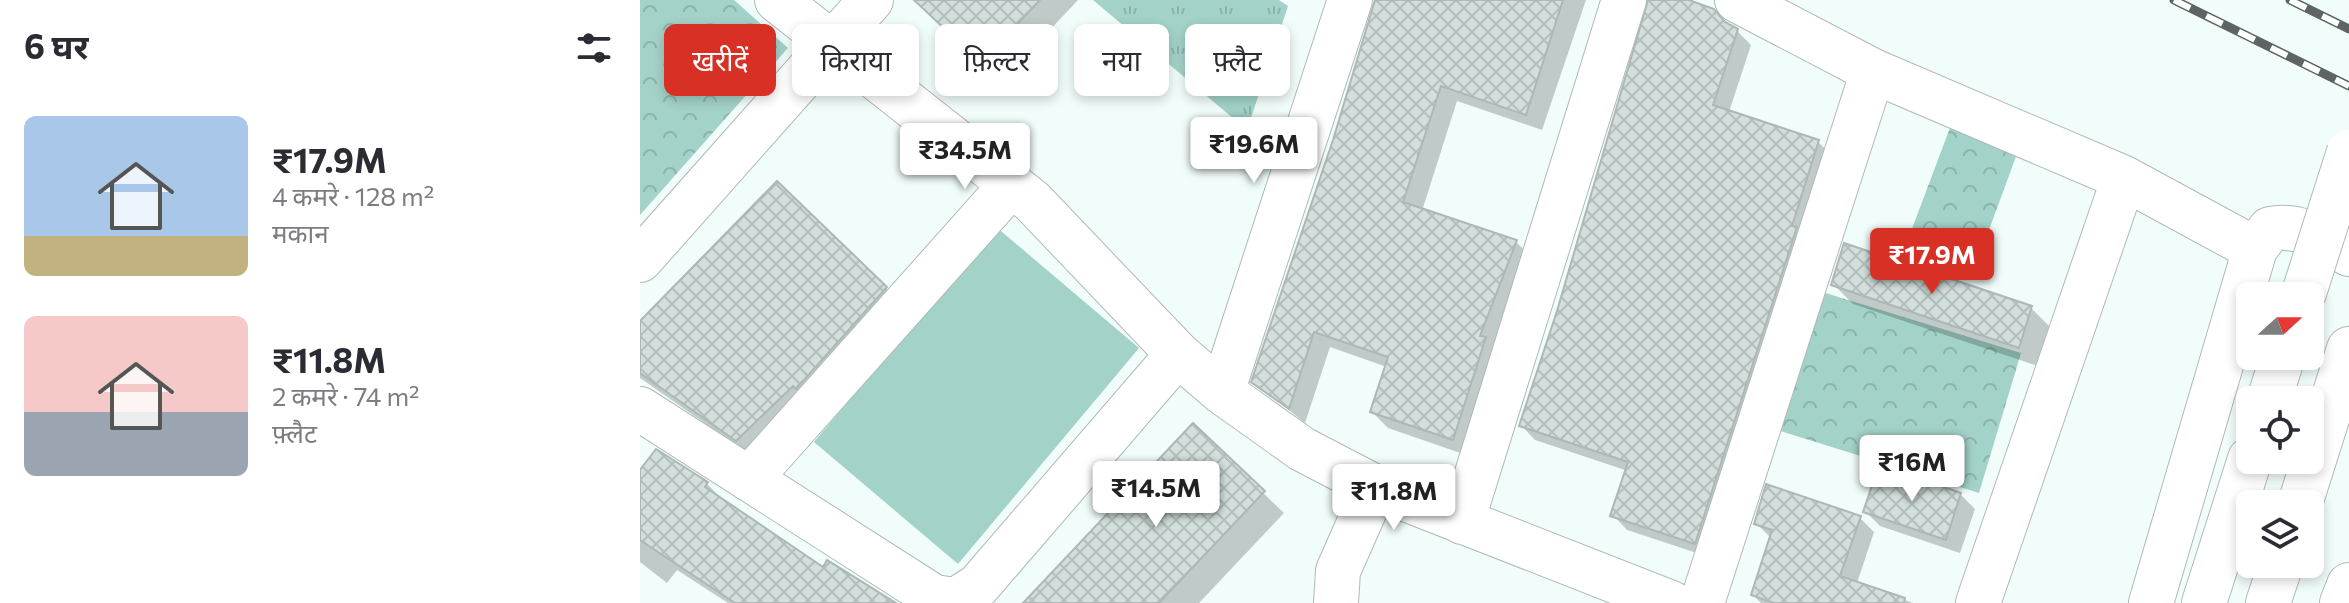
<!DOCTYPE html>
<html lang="hi">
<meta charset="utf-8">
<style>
body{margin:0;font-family:Commissioner,"Noto Sans Devanagari",sans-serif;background:#f7f7f7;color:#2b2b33;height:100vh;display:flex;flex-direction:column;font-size:30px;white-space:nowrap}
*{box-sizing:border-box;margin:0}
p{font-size:26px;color:#7c7c81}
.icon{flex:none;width:44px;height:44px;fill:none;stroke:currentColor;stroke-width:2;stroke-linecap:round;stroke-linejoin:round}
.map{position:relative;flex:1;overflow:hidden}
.drawer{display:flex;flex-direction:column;background:#fff;width:640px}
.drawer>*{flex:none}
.hud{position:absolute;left:24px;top:24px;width:760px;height:72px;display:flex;gap:16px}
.needle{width:52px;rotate:69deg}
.fabs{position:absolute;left:1596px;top:282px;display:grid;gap:16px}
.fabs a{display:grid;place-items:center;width:88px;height:88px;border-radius:12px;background:#fff;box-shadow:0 4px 12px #0003;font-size:40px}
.price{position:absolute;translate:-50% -68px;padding:0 18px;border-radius:8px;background:#fff;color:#222;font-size:26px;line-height:52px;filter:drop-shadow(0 2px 4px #0008)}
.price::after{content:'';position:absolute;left:50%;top:48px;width:24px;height:18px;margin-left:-12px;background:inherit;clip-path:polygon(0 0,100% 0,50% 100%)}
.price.selected{background:#d93025;color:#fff}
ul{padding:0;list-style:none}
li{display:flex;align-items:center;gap:24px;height:200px;padding:0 24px}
li span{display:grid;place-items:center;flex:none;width:224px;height:160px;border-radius:12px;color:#555}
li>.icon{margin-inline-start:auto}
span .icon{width:96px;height:96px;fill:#fffc;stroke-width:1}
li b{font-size:34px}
h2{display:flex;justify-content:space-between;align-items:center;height:96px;padding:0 24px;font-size:34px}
.pill{padding:0 28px;border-radius:12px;background:#fff;box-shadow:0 4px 12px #0003;font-size:28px;line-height:72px}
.pill.selected{background:#d93025;color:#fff}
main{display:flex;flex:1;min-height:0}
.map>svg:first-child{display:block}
.grass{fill:url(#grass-tufts)}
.park{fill:url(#park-crowns)}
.garden{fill:#a3d2c9}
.shadow{fill:#0003}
.building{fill:url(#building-cross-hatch);stroke:#adb8b6;stroke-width:2}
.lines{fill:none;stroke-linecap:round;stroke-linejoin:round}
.minor-casing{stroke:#afbab8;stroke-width:46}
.tertiary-casing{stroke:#afbab8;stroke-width:46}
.trunk-casing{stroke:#afbab8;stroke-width:46}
.minor{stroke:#fff;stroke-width:44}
.tertiary{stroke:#fff;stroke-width:44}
.trunk{stroke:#fff;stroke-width:44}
.rail-casing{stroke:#5e6464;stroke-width:9}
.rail{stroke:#fff;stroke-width:6;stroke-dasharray:18;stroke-linecap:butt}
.trunk-bridge-casing{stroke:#afbab8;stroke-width:46;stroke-linecap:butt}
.trunk-bridge{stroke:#fff;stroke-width:44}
</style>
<main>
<section class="drawer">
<h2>6 घर<svg class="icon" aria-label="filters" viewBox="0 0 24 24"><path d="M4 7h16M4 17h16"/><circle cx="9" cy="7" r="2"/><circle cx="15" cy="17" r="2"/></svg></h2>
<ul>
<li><span style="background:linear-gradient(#a9c7e8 75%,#c2b280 0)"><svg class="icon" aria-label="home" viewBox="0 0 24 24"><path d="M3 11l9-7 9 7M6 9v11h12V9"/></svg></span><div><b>₹17.9M</b><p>4 कमरे · 128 m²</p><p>मकान</p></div></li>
<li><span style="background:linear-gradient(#f6c9c9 60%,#9aa5b1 0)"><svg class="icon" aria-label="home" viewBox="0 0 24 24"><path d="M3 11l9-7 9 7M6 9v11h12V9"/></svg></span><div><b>₹11.8M</b><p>2 कमरे · 74 m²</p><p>फ़्लैट</p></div></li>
</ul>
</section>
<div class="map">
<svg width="1709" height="603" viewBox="0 0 1709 603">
<defs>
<pattern id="grass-tufts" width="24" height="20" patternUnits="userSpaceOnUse" patternTransform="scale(2)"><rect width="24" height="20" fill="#a3d2c9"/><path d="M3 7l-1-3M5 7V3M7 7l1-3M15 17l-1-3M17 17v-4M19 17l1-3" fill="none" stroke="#8bb3ac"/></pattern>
<pattern id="park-crowns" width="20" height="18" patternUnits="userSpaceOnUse" patternTransform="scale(2)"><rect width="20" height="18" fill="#a3d2c9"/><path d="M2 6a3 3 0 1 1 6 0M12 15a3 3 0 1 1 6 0" fill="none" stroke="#8bb3ac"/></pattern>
<pattern id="building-cross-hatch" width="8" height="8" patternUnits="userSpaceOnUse" patternTransform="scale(2)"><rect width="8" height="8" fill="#d3dfdc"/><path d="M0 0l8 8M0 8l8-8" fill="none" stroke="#b4bebc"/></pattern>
</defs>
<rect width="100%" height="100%" fill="#f1fdfb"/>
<!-- grass -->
<path class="grass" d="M453,0H639L648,6L607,130Z"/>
<!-- park -->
<path class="park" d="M0,0H94L148,48L0,215Z
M1311,125L1378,151L1335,268L1267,242Z
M1179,291L1381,353L1339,493L1137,430Z"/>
<!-- garden -->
<path class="garden" d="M355,226L499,348L318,564L174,442Z"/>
<!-- shadow -->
<path class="shadow" d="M276,0H438L362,81Z
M736,0H946L902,130L817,101L782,211L876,242L893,258L829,456L748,428L732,412L747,367L690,347L665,423L614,382L695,140Z
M1010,0H1042L1096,30L1111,45L1089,112L1178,142L1193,156L1069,557L987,530L973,515L988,471L895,440L881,425L919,311Z
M1193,284L1391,308L1411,328L1398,366L1213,304Z
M246,288L267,310L119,461L0,378V325Z
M554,426L644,513L559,603H386Z
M16,452L67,484L87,504L184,570L253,603H88L37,570L27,583L0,562V473Z
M1320,494L1335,509L1320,553L1240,526L1225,511Z
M1220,518L1234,532L1217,583L1273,603H1121L1113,595L1132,539L1116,523Z"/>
<!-- building -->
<path class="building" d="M274,0H400L341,63Z
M735,0H923L886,115L801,86L763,202L877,240L840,336L846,337L813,440L730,412L748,357L674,332L649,409L611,382L693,140Z
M1008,0H1049L1074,9L1085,22L1098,29L1073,105L1179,140L1152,226L1157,227L1055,544L970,516L988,462L879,426L917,311Z
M137,181L247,287L156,389L153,386L96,441L0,373V321Z
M1204,243L1392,306L1379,348L1191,285Z
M553,423L625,491L519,603H383Z
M16,449L68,482L65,487L183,567L187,560L256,603H95L0,540V470Z
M1239,465L1321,493L1306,540L1223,512Z
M1126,484L1221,516L1200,576L1265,598L1264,603H1134L1111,595L1132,530L1114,524Z"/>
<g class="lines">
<!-- minor casing -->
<g class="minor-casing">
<path id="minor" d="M137,0L392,201L538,354L582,392L662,449L735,487L1031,603
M1097,0L1233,71L1484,178L1615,249
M0,260L231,0
M582,392L710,0
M0,409L294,597L316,600L338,586L538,354
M109,479L372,184
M822,522L984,0
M696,603L698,571L735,487
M1062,603L1233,71
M1338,603L1484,178"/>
</g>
<!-- tertiary casing -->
<g class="tertiary-casing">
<path id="tertiary" d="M1511,603L1615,249L1630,229C1660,223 1683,240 1709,254
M1702,603L1709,585"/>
</g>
<!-- trunk casing -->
<g class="trunk-casing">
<path id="trunk" d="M1629,400L1643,356
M1660,504L1709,349
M1564,603L1610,459
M1628,603L1641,564"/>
</g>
<!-- minor -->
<use href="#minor" class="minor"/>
<!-- tertiary -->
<use href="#tertiary" class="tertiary"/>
<!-- trunk -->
<use href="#trunk" class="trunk"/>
<!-- rail casing -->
<g class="rail-casing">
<path id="rail" d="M1534,0L1709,86
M1650,0L1709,29"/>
</g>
<!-- rail -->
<use href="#rail" class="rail"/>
<!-- trunk-bridge casing -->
<g class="trunk-bridge-casing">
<path id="trunk-bridge" d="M1663,296L1709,152"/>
</g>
<!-- trunk-bridge -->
<use href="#trunk-bridge" class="trunk-bridge"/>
</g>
</svg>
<div class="fabs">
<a><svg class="needle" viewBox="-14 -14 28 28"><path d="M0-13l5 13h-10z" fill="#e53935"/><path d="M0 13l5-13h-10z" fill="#7c7c81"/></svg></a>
<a><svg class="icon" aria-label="locate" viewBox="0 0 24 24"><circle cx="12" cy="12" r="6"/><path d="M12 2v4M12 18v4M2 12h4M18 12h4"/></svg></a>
<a><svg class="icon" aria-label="layers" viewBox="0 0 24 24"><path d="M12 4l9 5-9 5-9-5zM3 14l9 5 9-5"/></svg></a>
</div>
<b class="price" style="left:614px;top:185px">₹19.6M</b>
<b class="price" style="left:325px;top:191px">₹34.5M</b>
<b class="price selected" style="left:1292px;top:296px">₹17.9M</b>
<b class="price" style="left:1272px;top:503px">₹16M</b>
<b class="price" style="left:516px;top:529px">₹14.5M</b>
<b class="price" style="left:754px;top:532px">₹11.8M</b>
<div class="hud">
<a class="pill selected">खरीदें</a>
<a class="pill">किराया</a>
<a class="pill">फ़िल्टर</a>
<a class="pill">नया</a>
<a class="pill">फ़्लैट</a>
</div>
</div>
</main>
